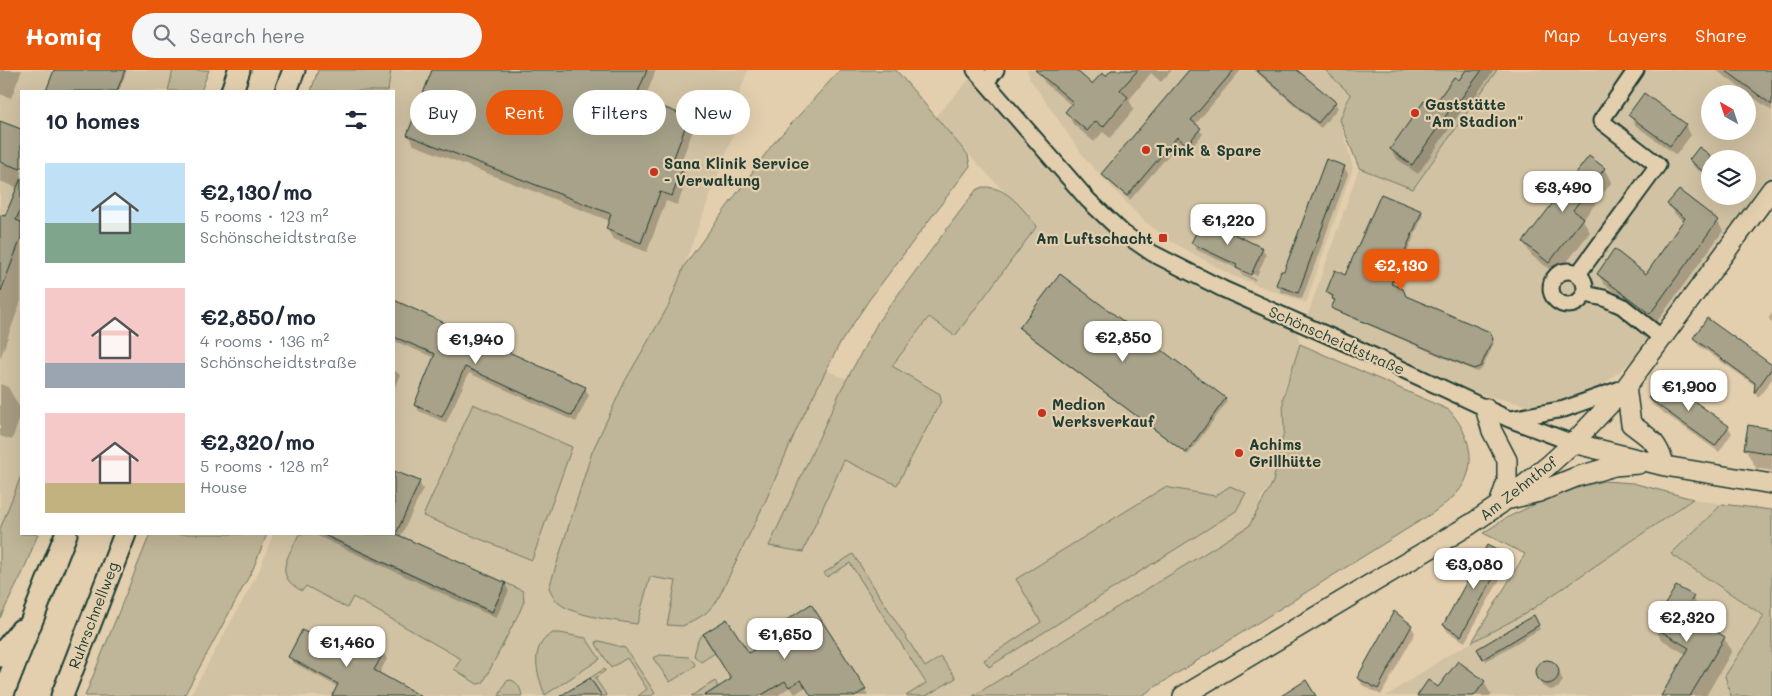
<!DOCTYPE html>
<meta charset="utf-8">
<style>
body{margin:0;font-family:Mali,sans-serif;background:#f6f6f7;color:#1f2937;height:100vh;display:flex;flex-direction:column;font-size:19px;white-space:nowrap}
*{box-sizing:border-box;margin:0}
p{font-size:16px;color:#747a83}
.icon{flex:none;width:28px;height:28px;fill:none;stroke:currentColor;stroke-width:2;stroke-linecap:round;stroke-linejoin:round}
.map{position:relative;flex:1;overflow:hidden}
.side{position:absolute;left:20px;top:20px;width:375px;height:445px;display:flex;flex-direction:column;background:#fff;border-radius:0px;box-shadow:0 5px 20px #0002}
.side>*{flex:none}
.top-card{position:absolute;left:410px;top:20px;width:475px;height:45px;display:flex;gap:10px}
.needle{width:32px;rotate:321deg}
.buttons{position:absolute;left:1701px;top:15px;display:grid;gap:10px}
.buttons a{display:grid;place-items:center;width:55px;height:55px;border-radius:50%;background:#fff;box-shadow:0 5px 20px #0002;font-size:25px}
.price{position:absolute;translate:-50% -42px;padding:0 11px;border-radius:10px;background:#fff;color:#222;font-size:16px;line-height:32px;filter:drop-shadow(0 1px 2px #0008)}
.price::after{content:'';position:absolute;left:50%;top:30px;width:15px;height:11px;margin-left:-8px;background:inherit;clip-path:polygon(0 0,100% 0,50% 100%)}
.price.selected{background:#ea580c;color:#fff}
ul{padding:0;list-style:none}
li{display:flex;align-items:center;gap:15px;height:125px;padding:0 25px}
li span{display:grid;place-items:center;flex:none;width:140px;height:100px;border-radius:0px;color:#555}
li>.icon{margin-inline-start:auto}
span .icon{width:60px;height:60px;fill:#fffc;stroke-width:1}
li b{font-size:21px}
h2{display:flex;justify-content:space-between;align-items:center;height:60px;padding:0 25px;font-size:21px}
.pill{padding:0 18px;border-radius:22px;background:#fff;box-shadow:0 5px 20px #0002;font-size:18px;line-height:45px}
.pill.selected{background:#ea580c;color:#fff}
header{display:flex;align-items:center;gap:30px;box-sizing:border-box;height:70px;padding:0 25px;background:#ea580c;color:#fff}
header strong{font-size:24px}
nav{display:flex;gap:28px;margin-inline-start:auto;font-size:18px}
.search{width:350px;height:45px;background:#f6f6f7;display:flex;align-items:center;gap:12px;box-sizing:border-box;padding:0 18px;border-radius:28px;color:#747a83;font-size:19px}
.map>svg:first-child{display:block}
.built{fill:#d1c2a3;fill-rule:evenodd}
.green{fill:#bfb598;stroke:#6f7966}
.shadow{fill:#0003}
.building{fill:#a7a289;stroke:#1f3d34}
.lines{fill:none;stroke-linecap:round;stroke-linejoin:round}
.minor-casing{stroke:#1f3d34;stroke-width:19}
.major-casing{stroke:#1f3d34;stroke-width:22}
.highway-casing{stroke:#1f3d34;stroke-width:25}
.minor{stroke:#e3cfae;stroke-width:15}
.major{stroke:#e3cfae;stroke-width:19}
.highway{stroke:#e3cfae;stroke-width:21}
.poi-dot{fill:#c8321e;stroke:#e3cfae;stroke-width:2}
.labels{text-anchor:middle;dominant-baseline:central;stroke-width:4.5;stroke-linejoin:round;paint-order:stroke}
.poi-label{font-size:15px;font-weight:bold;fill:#1f3d34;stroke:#e3cfae;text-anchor:start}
.street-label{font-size:15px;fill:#1f3d34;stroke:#e3cfae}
</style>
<header>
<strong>Homiq</strong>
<div class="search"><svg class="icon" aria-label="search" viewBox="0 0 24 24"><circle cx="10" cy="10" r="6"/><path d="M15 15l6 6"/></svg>Search here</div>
<nav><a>Map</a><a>Layers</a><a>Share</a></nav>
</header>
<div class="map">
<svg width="1772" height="626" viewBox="0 0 1772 626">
<rect width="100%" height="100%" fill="#e3cfae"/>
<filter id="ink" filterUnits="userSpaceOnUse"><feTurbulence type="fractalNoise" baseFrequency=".02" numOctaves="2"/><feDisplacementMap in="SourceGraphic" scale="10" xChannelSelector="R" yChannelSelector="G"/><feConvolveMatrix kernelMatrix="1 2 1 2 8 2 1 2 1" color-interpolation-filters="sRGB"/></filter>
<g filter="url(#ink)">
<!-- built -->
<path class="built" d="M0,0H173L168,21H21V406L0,459Z
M392,0H748L736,33L742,41L669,235L847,309L888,331L892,297L930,247L955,266L1037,156L934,48L976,2L1121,165L1296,254L1300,274L1283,328L1284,361L1273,412L1260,429L1310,510L1123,626H190L259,501L273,464H394V21H389Z
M1027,0H1325L1351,24L1340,50L1353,98L1306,233L1233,206L1167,169L1143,150L1086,90L1030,9Z
M1497,0H1772V115L1659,268L1592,324L1543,339L1475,323L1306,250L1359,98L1413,119ZM1710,24H1748V61H1710ZM1710,89H1748V126H1710Z
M1693,429L1722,434L1672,484L1765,546L1725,606L1731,626H1386L1448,585L1525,544Z"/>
<!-- green -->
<path class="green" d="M173,0H209L201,21H168Z
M318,0H391L388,21H311Z
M840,0H896L968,85L970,96L869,230L839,275L798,356L766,430L717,531L706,543L692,552L682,556L667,555L676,511L650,507L637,554C617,551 575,546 560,534C554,530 552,523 549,518L592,382L625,311L669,235L684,196L772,75Z
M1325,0H1497L1413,119L1359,98L1340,50L1350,24Z
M983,117C1008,116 1022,139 1037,156L955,266L929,247L892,296L940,324L941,331L897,415L844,390L803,482L769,476L841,320L879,250L976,120Z
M1300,274L1449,340C1469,362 1480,395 1458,422C1452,429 1442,436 1434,442L1141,626H973L1249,456L1273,412L1284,361L1283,328Z
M473,334L572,377L532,490L423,446Z
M21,406V464H38L23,502L0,548V459Z
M1604,411L1633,413L1693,429L1525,544L1472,572L1525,484L1483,463L1506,448L1563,421Z
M1230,416L1246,423L1236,441L989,597L984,590L1041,552L1016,509L1165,417L1215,426Z
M1722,434L1772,440V626H1731L1725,606L1764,546L1671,484Z
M150,464H267L253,499L184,626H85Z
M299,464H322L492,542L506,513L523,521L524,531L520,541L483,613L477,614L454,599L461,589L353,527L347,538L306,516L302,521C272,505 288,488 299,464Z
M853,484L925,597L941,587L956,608L926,626H906L926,613L850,493L827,507L824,503Z
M553,563H560L586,568L600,589L545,625C537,604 528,576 553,563Z
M703,564L715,583L701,592L694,586L698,570Z
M600,571L625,578L655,623L651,626H638L647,619L627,588L611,598L596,574L597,571Z
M660,585L689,587L695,594L693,598L670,612L653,588Z
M604,599L605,601L595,608L607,626H602L590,608Z
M511,610C518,612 521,619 522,626H499L506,611Z
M715,611L718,617L704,626H691Z"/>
<!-- shadow -->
<path class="shadow" d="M0,0H22L11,28L0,24Z
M55,0H127L119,21H48Z
M433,0H656L644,31L689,48L694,58L679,97L682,98L688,108L677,135L666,131L647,182L613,169L607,159L610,151L414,75L408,65Z
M1040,0H1074L1093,16L1106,8L1113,0H1172L1161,12L1151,3L1129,30L1134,39L1110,68L1103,62L1094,72L1073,54L1067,42L1072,36L1045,13L1039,2Z
M1191,0H1241L1195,55L1203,64L1190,79L1180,72L1130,130L1106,109L1103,104Z
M1254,0H1296L1335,33L1338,38L1321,58Z
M1468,0H1494L1466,39L1464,37L1418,104L1397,89L1391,80L1434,39L1460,11Z
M1620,0H1646L1634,11Z
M1716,0H1772V41Z
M1710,37V52L1705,44Z
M1630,45L1685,55L1691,65L1676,85L1635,55Z
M0,52L21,60V231L0,289V146L6,148L18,118L0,111Z
M1699,78L1713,89H1710V109L1694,97L1690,90Z
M1344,97L1348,104L1302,229L1281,222L1278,215Z
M1604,99L1612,112L1583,150L1590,162L1557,205L1532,186L1524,173Z
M1669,134L1717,150L1723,161L1656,253L1604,214L1598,204L1646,206L1684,152L1675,144Z
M1421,142L1423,145L1393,216L1405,227L1491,267L1494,273L1482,299L1477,302L1334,240L1333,237L1335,232L1334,228L1329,225L1327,222Z
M1193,173L1262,179L1266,185L1257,206L1239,198V201L1256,209L1254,211L1241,204L1238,199L1197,180Z
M1060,205L1225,329L1227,332L1188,385L1022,261L1020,258Z
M394,232L585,318L589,325L576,352L469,303L446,353L419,341L416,335L435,288L394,271Z
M1772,243V254L1769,248Z
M1694,268L1772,296V309L1758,328L1755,323L1756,316L1698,275Z
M394,300L400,305L394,319Z
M0,314L8,317L21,340V345L12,370L0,366Z
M1649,328L1728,357L1732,363L1719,382L1653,335Z
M1772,361V401L1756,398L1745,379Z
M394,402L419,412L423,419L401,466L505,514L509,521L496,548L313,464H394Z
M1505,486L1509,493L1465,572L1448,562L1444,555Z
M1693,527L1700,541L1695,550L1724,568L1732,581L1706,626H1664L1687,585L1661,569L1653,556Z
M1534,547L1540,559L1486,591L1479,579Z
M1411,556L1415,563L1381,625L1362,615L1359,608Z
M383,583L387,589L379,604L338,617L294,593L290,587L354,589Z
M748,585L865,620L868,626H812L806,617L795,624L790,617L777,626H706L732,609Z
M1548,591L1556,595L1563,611L1558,618L1550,620L1542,616L1535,600L1539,593Z
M1484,612L1492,626H1418L1438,619Z"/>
<!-- building -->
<path class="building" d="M54,0H125L117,21H46Z
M432,0H647L636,27L689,47L672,93L683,97L672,126L660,122L641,173L606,159L611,144L407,65Z
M1035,0H1076L1092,14L1102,3L1106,6L1111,0H1138L1120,20L1128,27L1103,57L1096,51L1087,61L1065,42L1073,32Z
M1189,0H1234L1191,50L1201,58L1187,75L1177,67L1127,126L1101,104Z
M1256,0H1297L1336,32L1318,53Z
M1466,0H1482L1460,30L1458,28L1412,95L1390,79L1424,31L1433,37L1454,7L1459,10Z
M1725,0H1772V35Z
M1644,23L1686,54L1670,76L1628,45Z
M0,51L21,59V99L0,92Z
M1699,77L1710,85V107L1689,90Z
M1589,86L1605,98L1573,140L1583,148L1549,193L1523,172Z
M1326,89L1345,96L1298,223L1276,215L1281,201H1284Z
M21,108V138L16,150L21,152V168L1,221H0V145L5,146Z
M1679,120L1718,150L1650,244L1597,204L1614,179L1646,204L1685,148L1667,134Z
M1381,124L1422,141L1391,214L1403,219L1406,226L1490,262L1493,269L1481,296L1474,299L1331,238L1335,230L1332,229L1333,226L1326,222L1335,200L1345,205Z
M1203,149L1263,178L1251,205L1236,198L1237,195L1191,173Z
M1060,204L1226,328L1186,383L1019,258Z
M394,230L586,317L572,346L465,297L442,347L414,335L435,284L394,267Z
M1707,248L1772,295V298L1754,323L1755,313L1693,268Z
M1662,308L1729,356L1715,376L1648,328Z
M1748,355L1772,359V384L1744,379Z
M394,401L420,411L396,464L506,513L492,542L322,464H394Z
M1487,475L1506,485L1461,566L1443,555Z
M1676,516L1694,526L1684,542L1725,567L1690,626H1661L1689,578L1652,556Z
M811,534L866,619L855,626H811L801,610L789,617L785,611L760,626H704L731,609L703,564L727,549L749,583L774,567L770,561Z
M1394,541L1412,555L1378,619L1357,608Z
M1534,545L1539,555L1483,589L1477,579Z
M302,560L353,587L363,570L384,582L374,600L421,626H332L338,614L288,587Z
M1535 602a12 12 0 1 1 24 0a12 12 0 1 1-24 0Z
M1458,591L1485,611L1474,626H1417L1428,610L1438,617Z
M590,608L602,626H560Z
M1306,610L1316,626H1281Z"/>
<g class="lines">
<!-- minor casing -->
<g class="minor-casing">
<path id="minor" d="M975,0L1088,130L1123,163L1152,183L1223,219L1352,276L1509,349L1573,373
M986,12L996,0
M1551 218a17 17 0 1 1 34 0a17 17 0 1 1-34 0Z
M1578,204L1658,95L1601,51L1636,0
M1585,224L1604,228L1622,236L1663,269
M1511,349L1564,339L1626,317"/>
</g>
<!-- major casing -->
<g class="major-casing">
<path id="major" d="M1626,317L1631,354C1651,369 1657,371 1665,396
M1485,338L1492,361L1507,390V411L1499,435
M1573,373L1665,396L1772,414
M1510,429L1539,422L1576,407L1614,396L1638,394
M1183,626L1471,454L1499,435L1549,395L1573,373L1626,317L1772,119"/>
</g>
<!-- highway casing -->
<g class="highway-casing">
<path id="highway" d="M232,21L239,0
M286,21L294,0
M0,586L21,560
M2,626L66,464
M62,626L125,464"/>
</g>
<!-- minor -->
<use href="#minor" class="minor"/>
<!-- major -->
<use href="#major" class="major"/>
<!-- highway -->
<use href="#highway" class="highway"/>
</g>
</g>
<!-- markers -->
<g class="poi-dot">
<circle cx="1415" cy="43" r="5"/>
<circle cx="1146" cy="80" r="5"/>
<circle cx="654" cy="102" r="5"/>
<rect x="1158" y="163" width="10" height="10" rx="2.5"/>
<circle cx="1042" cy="343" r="5"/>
<circle cx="1239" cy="383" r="5"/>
</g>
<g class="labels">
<!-- poi labels -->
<g class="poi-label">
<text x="1425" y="34">Gaststätte<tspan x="1425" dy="17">"Am Stadion"</tspan></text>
<text x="1156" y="80">Trink &amp; Spare</text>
<text x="664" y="93">Sana Klinik Service<tspan x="664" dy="17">- Verwaltung</tspan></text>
<text x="1153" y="168" text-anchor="end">Am Luftschacht</text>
<text x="1052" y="334">Medion<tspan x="1052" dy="17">Werksverkauf</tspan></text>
<text x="1249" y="374">Achims<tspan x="1249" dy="17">Grillhütte</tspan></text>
</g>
<!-- street labels -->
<g class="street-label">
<text transform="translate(1337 270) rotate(24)">Schönscheidtstraße</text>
<text transform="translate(1518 418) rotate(-38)">Am Zehnthof</text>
<text transform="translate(93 545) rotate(-69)">Ruhrschnellweg</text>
</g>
</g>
</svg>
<div class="buttons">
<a><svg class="needle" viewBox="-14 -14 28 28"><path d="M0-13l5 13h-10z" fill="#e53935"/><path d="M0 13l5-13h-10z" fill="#747a83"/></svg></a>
<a><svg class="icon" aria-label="layers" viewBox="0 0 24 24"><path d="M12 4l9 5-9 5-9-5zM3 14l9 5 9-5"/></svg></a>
</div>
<b class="price" style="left:1563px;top:143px">€3,490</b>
<b class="price" style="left:1228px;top:176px">€1,220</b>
<b class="price selected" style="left:1401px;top:221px">€2,130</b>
<b class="price" style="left:1123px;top:293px">€2,850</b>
<b class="price" style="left:476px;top:295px">€1,940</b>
<b class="price" style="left:1689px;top:342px">€1,900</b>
<b class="price" style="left:1474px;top:520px">€3,080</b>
<b class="price" style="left:1687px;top:573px">€2,320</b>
<b class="price" style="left:785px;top:590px">€1,650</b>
<b class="price" style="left:347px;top:598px">€1,460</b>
<div class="top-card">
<a class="pill">Buy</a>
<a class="pill selected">Rent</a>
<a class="pill">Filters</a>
<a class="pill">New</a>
</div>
<section class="side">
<h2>10 homes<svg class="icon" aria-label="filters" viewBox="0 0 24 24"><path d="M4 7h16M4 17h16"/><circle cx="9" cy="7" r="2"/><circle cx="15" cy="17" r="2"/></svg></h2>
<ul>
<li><span style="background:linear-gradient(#bfe0f5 60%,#7fa58c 0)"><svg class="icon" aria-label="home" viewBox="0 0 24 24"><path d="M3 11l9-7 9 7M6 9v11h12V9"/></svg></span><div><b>€2,130/mo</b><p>5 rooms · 123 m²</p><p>Schönscheidtstraße</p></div></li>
<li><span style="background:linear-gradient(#f6c9c9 75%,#9aa5b1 0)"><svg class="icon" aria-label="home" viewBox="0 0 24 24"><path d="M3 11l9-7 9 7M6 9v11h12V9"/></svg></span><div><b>€2,850/mo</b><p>4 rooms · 136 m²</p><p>Schönscheidtstraße</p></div></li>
<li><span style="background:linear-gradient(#f6c9c9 70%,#c2b280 0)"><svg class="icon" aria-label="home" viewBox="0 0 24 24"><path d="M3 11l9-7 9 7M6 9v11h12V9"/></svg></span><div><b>€2,320/mo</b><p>5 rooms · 128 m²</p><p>House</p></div></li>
</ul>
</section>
</div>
